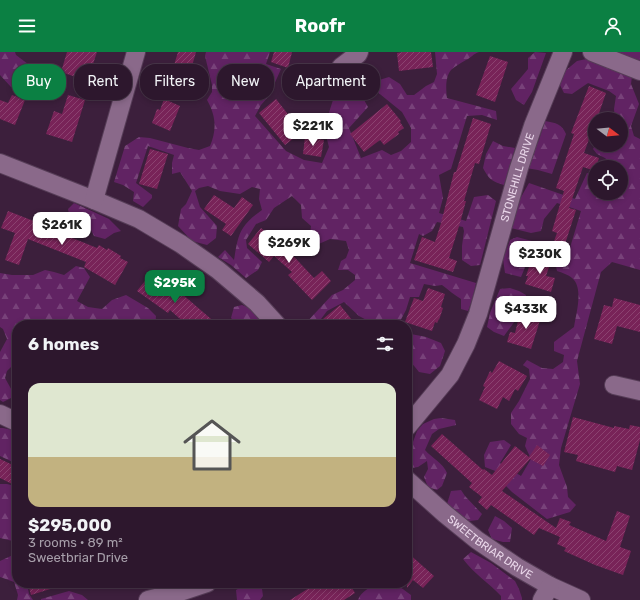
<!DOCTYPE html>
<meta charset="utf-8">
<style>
body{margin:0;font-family:Rubik,sans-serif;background:#352035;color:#f1f3f6;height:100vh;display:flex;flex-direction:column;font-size:15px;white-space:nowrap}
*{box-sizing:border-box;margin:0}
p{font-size:13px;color:#a79faa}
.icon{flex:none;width:22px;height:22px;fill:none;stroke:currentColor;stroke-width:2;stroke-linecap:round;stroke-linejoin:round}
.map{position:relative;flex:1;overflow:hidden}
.panel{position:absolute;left:12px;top:268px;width:400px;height:268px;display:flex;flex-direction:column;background:#2d172d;border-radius:16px;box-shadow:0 2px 6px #0003,0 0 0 1px #483649}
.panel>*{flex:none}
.banner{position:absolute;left:12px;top:12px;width:400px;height:36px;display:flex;gap:8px}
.needle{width:26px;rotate:106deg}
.buttons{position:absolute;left:588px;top:60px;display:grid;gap:8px}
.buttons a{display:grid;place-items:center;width:40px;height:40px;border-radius:50%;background:#2d172d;box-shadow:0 2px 6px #0003,0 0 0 1px #483649;font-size:20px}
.price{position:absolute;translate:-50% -34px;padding:0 9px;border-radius:8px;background:#fff;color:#222;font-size:13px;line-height:26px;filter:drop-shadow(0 1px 2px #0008)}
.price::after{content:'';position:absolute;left:50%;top:24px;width:12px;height:9px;margin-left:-6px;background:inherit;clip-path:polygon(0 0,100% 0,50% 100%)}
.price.active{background:#0b8043;color:#fff}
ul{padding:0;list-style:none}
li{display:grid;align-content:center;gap:8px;height:212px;padding:0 16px}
li span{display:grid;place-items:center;height:124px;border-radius:12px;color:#555}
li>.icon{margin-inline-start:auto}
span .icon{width:72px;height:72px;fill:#fffc;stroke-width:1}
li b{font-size:17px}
h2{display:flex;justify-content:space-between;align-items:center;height:48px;padding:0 16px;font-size:17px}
.chip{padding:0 14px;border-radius:16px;background:#2d172d;box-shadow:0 2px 6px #0003,0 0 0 1px #483649;font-size:14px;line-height:36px}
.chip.active{background:#0b8043;color:#fff}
header{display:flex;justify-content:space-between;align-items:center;height:52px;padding:0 16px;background:#0b8043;color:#fff;font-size:18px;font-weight:700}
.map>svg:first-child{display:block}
.forest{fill:url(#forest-firs)}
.building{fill:url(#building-hatch)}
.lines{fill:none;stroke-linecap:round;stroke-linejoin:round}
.minor-casing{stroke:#563d57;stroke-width:20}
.minor{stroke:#8a698a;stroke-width:18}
.labels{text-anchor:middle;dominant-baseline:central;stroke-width:4;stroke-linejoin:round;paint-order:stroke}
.street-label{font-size:11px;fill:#ead7ea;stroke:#3c1f3c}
</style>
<header><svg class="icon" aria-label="menu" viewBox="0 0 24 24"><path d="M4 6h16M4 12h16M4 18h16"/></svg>Roofr<svg class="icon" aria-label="person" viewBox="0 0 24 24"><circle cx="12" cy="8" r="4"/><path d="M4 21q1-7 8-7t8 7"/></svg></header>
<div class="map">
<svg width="640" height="548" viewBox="0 0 640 548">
<defs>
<pattern id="forest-firs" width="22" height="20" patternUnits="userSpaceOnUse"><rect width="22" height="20" fill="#612363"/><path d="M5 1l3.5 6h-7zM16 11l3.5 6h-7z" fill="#78427a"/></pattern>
<pattern id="building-hatch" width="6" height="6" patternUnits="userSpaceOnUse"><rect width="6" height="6" fill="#782358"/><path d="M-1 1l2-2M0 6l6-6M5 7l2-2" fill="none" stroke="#8b4270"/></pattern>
</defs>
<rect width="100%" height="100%" fill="#3c1f3c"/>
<!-- forest -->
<path class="forest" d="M0,0H15L16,3L28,12L54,20L61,30L64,36L52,44L31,42L30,31H23L11,35L0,23Z
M206,0H270L266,12L281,17L269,44L261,53L255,64L286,99L304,108L322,111L329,95L324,76L333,48L350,45L358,37L368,55L349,76L361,106L382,98L391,103L401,99L411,90V76L402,60L370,34L376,29L389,25L400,32L407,43H414L426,34L434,30L437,22L435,0H479C473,2 472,5 466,8C461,11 455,14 451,18C445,25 446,38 447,46L496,59L497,68L482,63L467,64L451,117L439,123L443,146L439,161L466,169L474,145L488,143L496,149L480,213L471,214L462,208V194L464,179L463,175L437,170L432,179L423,184L419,182L410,211L476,231L472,248L468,259L461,257V247C454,243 449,238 442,233L435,234L424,232L419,245H410L406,258L398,273H376L359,264L344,250L327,259L321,267L326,273H304L332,243L343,238L355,228V223L348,218H338L341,209L346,206L349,198L346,189L330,187L312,195L307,192L310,182L311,174L302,166L301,153L292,144L274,156L266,168L256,172L246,188L247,196L262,210L258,218L246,226L231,213L218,205L225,198L234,208C236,197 237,185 243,176C247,169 255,163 262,158L259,147L260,137L252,135L240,142L220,139L208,134L199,136L195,139L200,155L217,174L216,186L207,193L192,189L178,174L181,157L186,152L192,139L180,120L172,122V111L174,103L148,94L136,131L152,143V146L143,155L133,149L134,140L123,133L114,130L125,94L139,85L150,86L188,96L199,98L210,94C217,77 216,64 207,48L212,40V33L205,4Z
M535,0L546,1L532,40L524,53L516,48L511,37L523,23L528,17V6Z
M616,0H640V10Z
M591,6L632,24L631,32L639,52L631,74L634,84L640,87V218L612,210L601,220L577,309L580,332L561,396L559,413L567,435L568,445L576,453L570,460L547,467L512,440L506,434L503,422L485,415L484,403L490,390L504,388L511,393L500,411L521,424L531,407L525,394L527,386L519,382L511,372V361L519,349L530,327L529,317L523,313L527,308L542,316L553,317L563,310L564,303L554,299V290L574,275C576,262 583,239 574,228C570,223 563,221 557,219L554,205L531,201L521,225L505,221L503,207L510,188L517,185L569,199L581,159L557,151L544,167L541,179L531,181L511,176L520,147L529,131L575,147L587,121L595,123V141H621V115H615L605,106L597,102L593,97L595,93H621V67H615L614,57L616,44L609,39L588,31L572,42L564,41L560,33L565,19L577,9Z
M545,69C556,71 562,72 566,82L552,122L538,118L526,116L539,88Z
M493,89L503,94L515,96L504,133C491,129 489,127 483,116L486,102Z
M74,151L109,167L121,179L114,181L105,187L94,184L91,178L83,175L70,167L68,157Z
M76,214L84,216L90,225L77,249L88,255L102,257L112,248L126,243L148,256L156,264L155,273H17V299L11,315L7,319L5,326L15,344L3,350L0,348V300L7,287L3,277L0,275V221L12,223H33L45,218L54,220L64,223Z
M510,236L519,239L526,243C523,261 514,270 504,284L494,280L487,275L490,261L500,237Z
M242,253L256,259L262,268L260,273H238L231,266L234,255Z
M411,282L426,285L441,291L445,299L440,314L430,322L419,320L407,305V283Z
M441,366L455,368L456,373L439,377L432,382L425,398C432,406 443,411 447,421L442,434L437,438L428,435L424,425L428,417L427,409L418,415L412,416L409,401L417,379L423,372L434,367Z
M0,376H3L17,379V412L0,404Z
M17,431V490L0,486V432H7L15,434Z
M461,438L465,444L482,462L478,468L469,469L456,466L447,452L451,439Z
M495,464L504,469L512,476L510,490H503L492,487L488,478Z
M471,500L491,511L515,529L519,537L522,546V548H501V544C489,531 474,522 463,507Z
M13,503L17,504V531H27L29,542L33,548H17L18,543L14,530L3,526L0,525V509Z
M252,531H259L262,537L263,544L260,548H237L236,538L245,533Z
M380,531C395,531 399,534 411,543V548H358C361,539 372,534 380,531Z
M69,539L82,543L88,548H41V547Z"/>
<!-- building -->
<path class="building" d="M67,0H97L93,12H92L90,19L82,16L79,26L61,20Z
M178,0H196L188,28L171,23Z
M274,0H292L288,16L271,10Z
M403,0H431L433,15L399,19L397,1Z
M490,4L508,10L495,50L476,43Z
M589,34L606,41L597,67H595V71L584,101L599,106L596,115H595V119L583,115L569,156L576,158L565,192L554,189L557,181L552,179L564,139L556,136L574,82L571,81Z
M12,43L25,48L15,73L0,67V48L8,51Z
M68,43L85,48L72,90L46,82L54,59L62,62Z
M164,47L180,54L170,79L152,71L157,57L160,58Z
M276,47L302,80L285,93L259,61Z
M387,52L401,69L400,70L404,76L398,80L399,82L384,93L380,88L364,100L350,82Z
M473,66L491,72L479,112L475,111L464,149H466L460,171L449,206L457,209L453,220L414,208L422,185L435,190L441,171L454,120H456Z
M305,85L324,88L321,105L303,102Z
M150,97L168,102L157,137L139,132Z
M214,143L234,156L242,145L253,153L231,184L222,178L226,172L204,157Z
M8,159L49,175L52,169L62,173L60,177L71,182L70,185L97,196L99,193L107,198L108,196L121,204L120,206L128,210L115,233L84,215L86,210L28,187L19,213L5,208L15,181L1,176Z
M261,176L282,194L283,193L314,226L322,219L331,229L312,248L288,223L292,220L274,204L269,210L248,192Z
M534,203L551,209L546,224L555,226L551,240L525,232L528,224H526L530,212H532Z
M148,225L170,240L174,235L218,273H187L170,258L168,261L137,239Z
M428,236L445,242L441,255L443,256L439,268V267L437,271L435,270L432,279L405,270L414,246L423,249Z
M614,246L640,253V280L617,274L612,292L594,287L604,253L612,255Z
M340,253L356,273H328L323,267Z
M525,257L542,262L531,297L507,290L510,280L515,281L518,269L521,270Z
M499,309L527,324L518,339L515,337L509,349L503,345L497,357L479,348L485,335L483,334L490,319L492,321Z
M573,365L614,376V374L629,377L630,373L640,375V388L632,418L617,414L615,420L576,409L578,403L564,400Z
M442,382L483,418L484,417L492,423L515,394L529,405L537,393L550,403L543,414L530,407L502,439L556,476L560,466L571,470L569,473L606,489L617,459L630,464L620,495L631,499L623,523L595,513L564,499L566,496L557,492L560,485L539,476L534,483L491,453L487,458L478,450L482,445L469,435L472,431L431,394Z
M0,407L17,415V421L12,432L0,426Z
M407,500L434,524L423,536L413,528L407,536Z
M28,531H60V534L31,543Z
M317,531H349L355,541L344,548H290Z"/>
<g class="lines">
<!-- minor casing -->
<g class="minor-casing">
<g id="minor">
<path d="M592,0L640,19"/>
<path d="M341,15L358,2L359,0"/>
<path d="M0,111L94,148L139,167L181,192L218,218L257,251L277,273"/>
<path d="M94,148L136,0"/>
<path d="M614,333L640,339"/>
<path d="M0,362L17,370"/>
<path id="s1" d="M407,375L450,323L466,292L478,262L519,116L533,74L563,0"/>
<path id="s2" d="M407,428L445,462L477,488L517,515L550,534L581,548"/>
<path d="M148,548L183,539L207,531"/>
<path d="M542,548L550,534"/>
</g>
</g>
<!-- minor -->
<use href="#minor" class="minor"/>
</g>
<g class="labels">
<!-- street labels -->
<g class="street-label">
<text stroke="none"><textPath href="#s1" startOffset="277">STONEHILL DRIVE</textPath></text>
<text stroke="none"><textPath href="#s2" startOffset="107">SWEETBRIAR DRIVE</textPath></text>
</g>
</g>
</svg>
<div class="buttons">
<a><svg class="needle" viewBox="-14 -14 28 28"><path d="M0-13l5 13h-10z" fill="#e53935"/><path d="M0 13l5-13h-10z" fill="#a79faa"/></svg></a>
<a><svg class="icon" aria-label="locate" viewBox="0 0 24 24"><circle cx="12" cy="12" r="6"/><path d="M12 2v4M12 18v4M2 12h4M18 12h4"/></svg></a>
</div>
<b class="price" style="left:313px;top:95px">$221K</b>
<b class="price" style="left:62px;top:194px">$261K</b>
<b class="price" style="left:289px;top:212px">$269K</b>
<b class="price" style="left:540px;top:223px">$230K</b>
<b class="price active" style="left:175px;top:252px">$295K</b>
<b class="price" style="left:526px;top:278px">$433K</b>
<div class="banner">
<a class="chip active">Buy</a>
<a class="chip">Rent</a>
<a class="chip">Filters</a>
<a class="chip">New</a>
<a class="chip">Apartment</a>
</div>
<section class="panel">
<h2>6 homes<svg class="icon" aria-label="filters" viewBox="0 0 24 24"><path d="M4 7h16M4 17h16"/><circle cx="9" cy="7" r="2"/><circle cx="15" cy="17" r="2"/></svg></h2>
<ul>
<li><span style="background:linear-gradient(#dfe7d0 60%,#c2b280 0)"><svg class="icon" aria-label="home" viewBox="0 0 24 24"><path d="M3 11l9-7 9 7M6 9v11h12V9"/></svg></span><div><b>$295,000</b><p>3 rooms · 89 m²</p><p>Sweetbriar Drive</p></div></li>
</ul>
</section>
</div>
